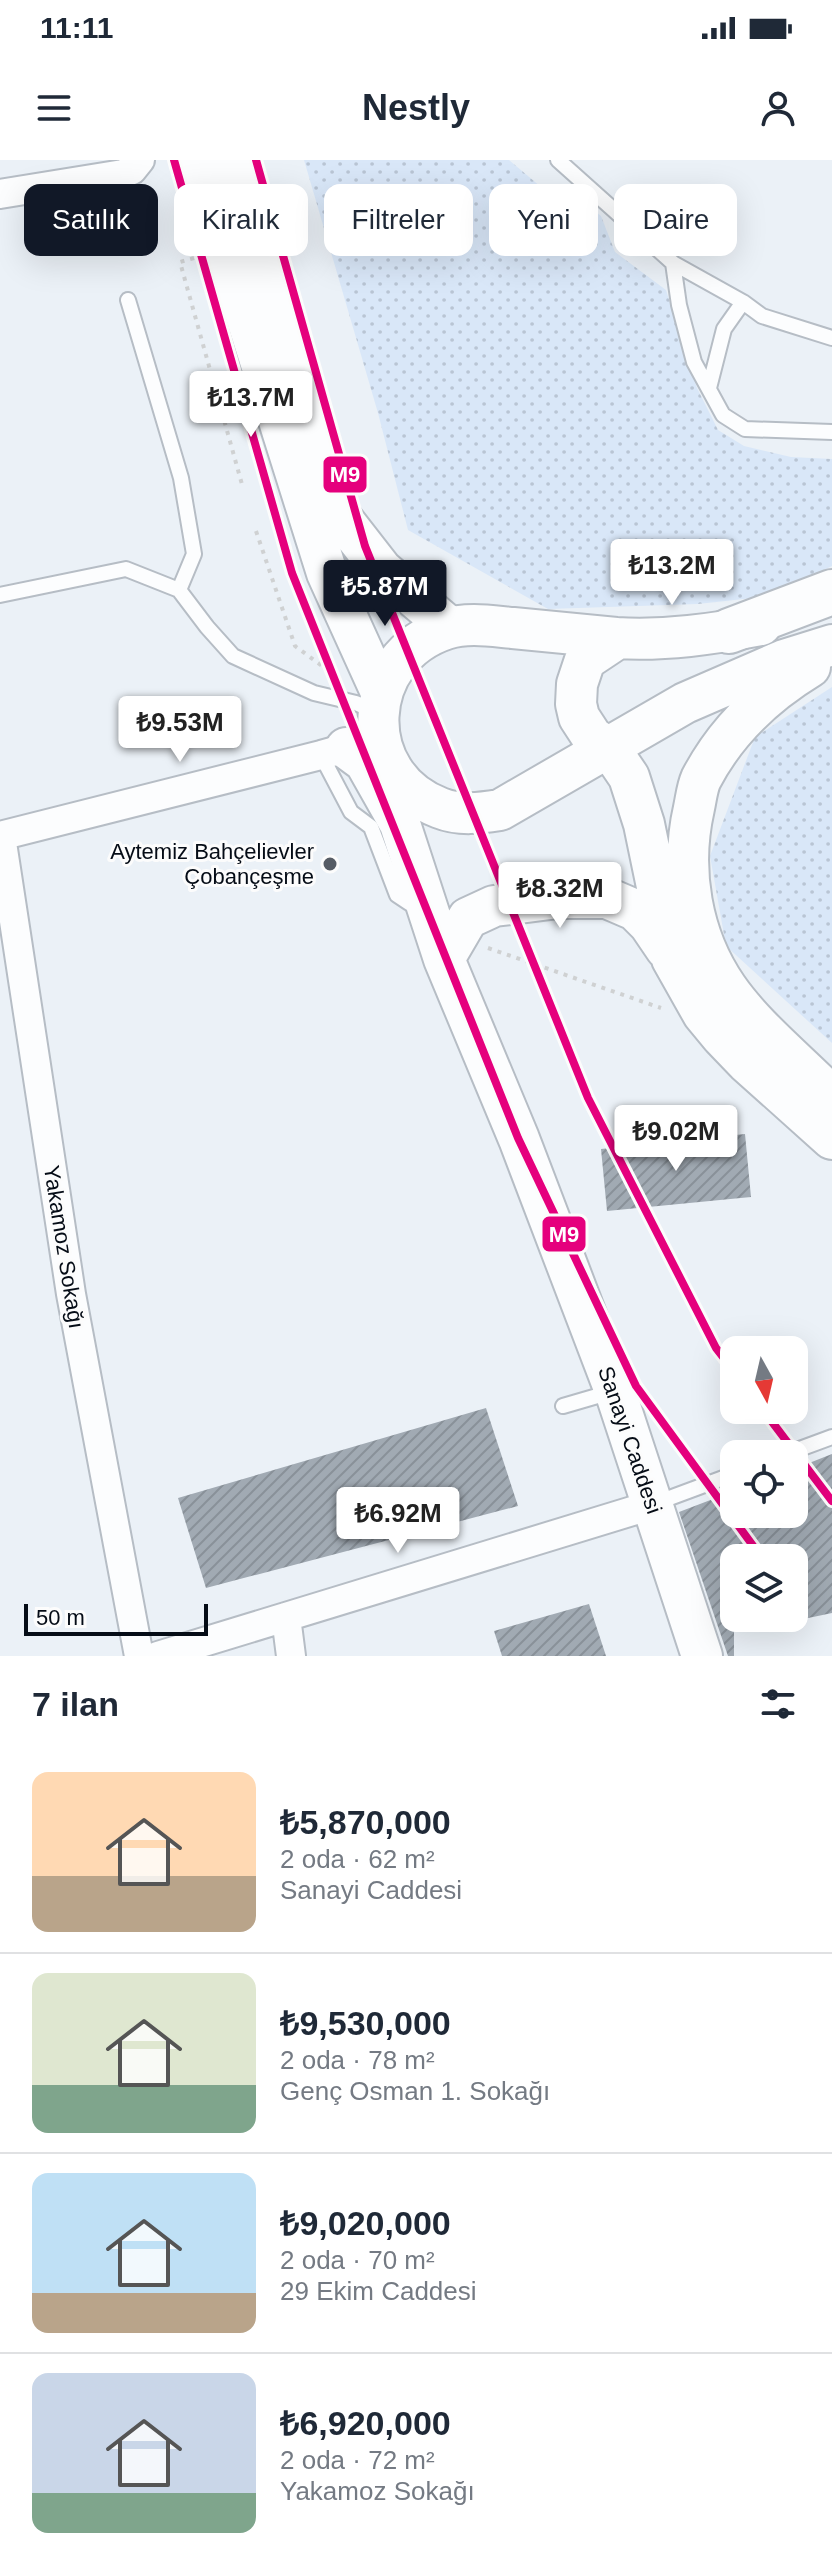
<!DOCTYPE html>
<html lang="tr">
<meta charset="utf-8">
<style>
body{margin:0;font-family:Arial,sans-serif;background:#f2f2f3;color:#1f2937;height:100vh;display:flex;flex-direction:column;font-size:30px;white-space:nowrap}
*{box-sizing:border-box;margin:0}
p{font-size:26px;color:#747a83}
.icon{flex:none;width:44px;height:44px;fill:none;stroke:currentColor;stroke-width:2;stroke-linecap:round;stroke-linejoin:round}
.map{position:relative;height:1496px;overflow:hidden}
.details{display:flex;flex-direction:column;background:#fff;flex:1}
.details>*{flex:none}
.hud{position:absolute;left:24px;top:24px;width:784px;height:72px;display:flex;gap:16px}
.needle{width:52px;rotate:172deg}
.fabs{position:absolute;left:720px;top:1176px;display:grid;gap:16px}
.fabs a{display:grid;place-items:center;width:88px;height:88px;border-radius:16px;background:#fff;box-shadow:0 8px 32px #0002;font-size:40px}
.scale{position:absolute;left:24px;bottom:20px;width:184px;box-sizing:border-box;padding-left:8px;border:4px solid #050c16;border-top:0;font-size:22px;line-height:28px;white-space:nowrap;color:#050c16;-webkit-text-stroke:6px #fcfcfc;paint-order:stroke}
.price{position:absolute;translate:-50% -68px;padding:0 18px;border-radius:8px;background:#fff;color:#222;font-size:26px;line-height:52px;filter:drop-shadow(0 2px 4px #0008)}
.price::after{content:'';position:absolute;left:50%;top:48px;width:24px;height:18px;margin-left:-12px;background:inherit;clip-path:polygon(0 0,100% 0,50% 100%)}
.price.active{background:#111827;color:#fff}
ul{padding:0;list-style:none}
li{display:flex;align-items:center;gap:24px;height:200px;padding:0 32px}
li+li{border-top:2px solid #e0e1e3}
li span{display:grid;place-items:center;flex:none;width:224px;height:160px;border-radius:16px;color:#555}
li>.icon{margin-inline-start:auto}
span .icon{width:96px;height:96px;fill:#fffc;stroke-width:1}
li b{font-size:34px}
h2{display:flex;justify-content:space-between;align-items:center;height:96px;padding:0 32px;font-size:34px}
.tag{padding:0 28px;border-radius:16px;background:#fff;box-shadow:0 8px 32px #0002;font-size:28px;line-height:72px}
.tag.active{background:#111827;color:#fff}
.status{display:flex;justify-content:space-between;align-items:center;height:56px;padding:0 40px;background:#fff;direction:ltr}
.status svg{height:22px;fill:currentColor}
header{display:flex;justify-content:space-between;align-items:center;height:104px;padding:0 32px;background:#fff;font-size:36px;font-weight:600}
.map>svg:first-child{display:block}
.grass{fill:url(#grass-dots)}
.building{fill:url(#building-hatch)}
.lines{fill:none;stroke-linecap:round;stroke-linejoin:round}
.service-casing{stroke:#b6bdc5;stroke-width:18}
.minor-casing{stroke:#b6bdc5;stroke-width:32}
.secondary-casing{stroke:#b6bdc5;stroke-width:44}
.motorway-casing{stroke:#b6bdc5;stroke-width:48}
.path{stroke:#cfd1d2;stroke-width:4;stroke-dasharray:4 6;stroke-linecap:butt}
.service{stroke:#fcfdfe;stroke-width:14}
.minor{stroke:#fcfdfe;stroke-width:28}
.secondary{stroke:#fcfdfe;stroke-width:40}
.motorway{stroke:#fcfdfe;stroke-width:44}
.metro-1-casing{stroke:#fcfcfc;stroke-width:14}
.metro-1{stroke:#e5007d;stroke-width:8}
.poi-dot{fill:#565c65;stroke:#fcfcfc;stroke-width:3}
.labels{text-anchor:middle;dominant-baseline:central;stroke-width:6;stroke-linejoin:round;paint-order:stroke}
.poi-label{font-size:22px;fill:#050c16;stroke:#fcfcfc;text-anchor:end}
.street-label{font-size:22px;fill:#050c16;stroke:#fcfcfc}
.line-badge{stroke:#fcfcfc;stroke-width:3}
.badge-label{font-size:22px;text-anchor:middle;font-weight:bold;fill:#fff}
</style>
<div class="status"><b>11:11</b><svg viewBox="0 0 49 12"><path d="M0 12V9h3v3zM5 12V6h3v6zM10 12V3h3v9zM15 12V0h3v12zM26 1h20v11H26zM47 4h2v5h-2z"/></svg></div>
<header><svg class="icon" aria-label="menu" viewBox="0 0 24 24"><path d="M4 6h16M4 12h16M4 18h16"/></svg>Nestly<svg class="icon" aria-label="person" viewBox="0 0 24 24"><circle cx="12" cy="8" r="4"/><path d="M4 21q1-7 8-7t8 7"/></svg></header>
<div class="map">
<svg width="832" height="1496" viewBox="0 0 832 1496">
<defs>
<pattern id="grass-dots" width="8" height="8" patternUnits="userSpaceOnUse" patternTransform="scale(2)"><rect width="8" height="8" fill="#d9e7f8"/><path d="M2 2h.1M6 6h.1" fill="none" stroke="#b9c5d4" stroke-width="1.8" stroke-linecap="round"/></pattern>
<pattern id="building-hatch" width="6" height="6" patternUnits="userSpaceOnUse" patternTransform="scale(2)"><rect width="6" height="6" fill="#a1aab3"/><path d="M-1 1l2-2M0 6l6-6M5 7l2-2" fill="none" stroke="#899199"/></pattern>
</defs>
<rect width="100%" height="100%" fill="#ebf1f7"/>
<!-- grass -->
<path class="grass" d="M304,0H509L554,38L572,32L601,56L615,92L666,130L697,228L718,270L744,286L791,297L832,299V406L770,436L698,444L548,449L408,370L378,253Z
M832,527V883L726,786L710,696L755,577Z"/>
<!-- building -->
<path class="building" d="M745,974L751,1037L607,1051L601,989Z
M486,1248L518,1346L206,1428L178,1338Z
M832,1294V1453L794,1461V1398H734V1496H728L679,1352L734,1331V1354H794V1309Z
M589,1444L606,1496H502L494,1471Z"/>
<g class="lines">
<!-- service casing -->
<g class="service-casing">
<path id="service" d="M558,0L673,103L743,142L762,156L832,178
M673,103L679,145L694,202L723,255L745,269L832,272
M128,140L181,318L194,394L179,430
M709,228L724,169L743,142
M0,435L126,409L179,430L207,467L233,496L314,533L356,543L377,553
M321,595L351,652L371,667L397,735L409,743L420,745
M563,1246L611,1232
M786,1294L832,1277
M656,1343L734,1314"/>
</g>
<!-- minor casing -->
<g class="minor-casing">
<path id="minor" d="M0,34L123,14L132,10L140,0
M0,676L321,595L346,588L359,579
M1,676L71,1134L139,1496
M286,1457L291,1496
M158,1496L652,1345"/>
</g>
<!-- secondary casing -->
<g class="secondary-casing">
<path id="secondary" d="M197,0L327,413L381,532
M230,0L336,351L382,410L449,467
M761,465C713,474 666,481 616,478C582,475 547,471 513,468C491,466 467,462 446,469C360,497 354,615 440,648C460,656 480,653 500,650L685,543L784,500L832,485
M618,478L585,500L577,524L576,544L579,557L592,577L610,589L629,617L644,664L672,799L703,854L722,877L746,902L832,979
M810,507C764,535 726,571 701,619C697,628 696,639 694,648C680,709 691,776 727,828C754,867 798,902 832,937
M346,588L365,602L400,664L444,799L519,979L615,1231L702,1496
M444,799L468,758L494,746L558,738H607L635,750L649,764L666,789"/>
</g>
<!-- motorway casing -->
<g class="motorway-casing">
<path id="motorway" d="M729,471L832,432"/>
</g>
<!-- path -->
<path class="path" d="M194,98L180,102L243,328
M256,371L295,486L337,517
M488,788L661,848"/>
<!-- service -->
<use href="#service" class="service"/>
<!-- minor -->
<use href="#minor" class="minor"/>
<!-- secondary -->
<use href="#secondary" class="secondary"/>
<!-- motorway -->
<use href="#motorway" class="motorway"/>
<!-- metro-1 casing -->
<g class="metro-1-casing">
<path id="metro-1" d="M174,0L292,413L518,978L636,1226L762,1398
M256,0L365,386L588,938L716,1188L734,1211
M763,1250L832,1341"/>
</g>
<!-- metro-1 -->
<use href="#metro-1" class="metro-1"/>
</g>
<!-- markers -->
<circle class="poi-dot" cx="330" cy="704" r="8"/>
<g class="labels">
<!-- poi labels -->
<g class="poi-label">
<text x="314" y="691">Aytemiz Bahçelievler<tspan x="314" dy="25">Çobançeşme</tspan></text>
</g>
<!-- street labels -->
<g class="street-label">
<text transform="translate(64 1087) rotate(81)">Yakamoz Sokağı</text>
<text transform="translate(630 1280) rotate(71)">Sanayi Caddesi</text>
</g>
</g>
<g class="line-badge">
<rect x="322" y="295" width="46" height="39" rx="8" fill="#e5007d"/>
<rect x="541" y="1055" width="46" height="38" rx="8" fill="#e5007d"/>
</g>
<g class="badge-label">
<text x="345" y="322">M9</text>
<text x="564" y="1082">M9</text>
</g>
</svg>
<div class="fabs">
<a><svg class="needle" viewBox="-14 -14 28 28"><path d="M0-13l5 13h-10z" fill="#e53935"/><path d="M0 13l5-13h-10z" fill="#747a83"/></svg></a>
<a><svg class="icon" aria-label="locate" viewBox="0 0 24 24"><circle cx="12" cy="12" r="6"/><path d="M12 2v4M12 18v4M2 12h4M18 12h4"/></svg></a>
<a><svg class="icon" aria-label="layers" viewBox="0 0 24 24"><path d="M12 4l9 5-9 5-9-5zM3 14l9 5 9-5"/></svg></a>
</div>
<div class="scale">50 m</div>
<b class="price" style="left:251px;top:279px">₺13.7M</b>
<b class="price" style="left:672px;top:447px">₺13.2M</b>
<b class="price active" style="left:385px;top:468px">₺5.87M</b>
<b class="price" style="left:180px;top:604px">₺9.53M</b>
<b class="price" style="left:560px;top:770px">₺8.32M</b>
<b class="price" style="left:676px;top:1013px">₺9.02M</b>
<b class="price" style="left:398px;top:1395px">₺6.92M</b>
<div class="hud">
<a class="tag active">Satılık</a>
<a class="tag">Kiralık</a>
<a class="tag">Filtreler</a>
<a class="tag">Yeni</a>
<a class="tag">Daire</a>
</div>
</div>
<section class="details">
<h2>7 ilan<svg class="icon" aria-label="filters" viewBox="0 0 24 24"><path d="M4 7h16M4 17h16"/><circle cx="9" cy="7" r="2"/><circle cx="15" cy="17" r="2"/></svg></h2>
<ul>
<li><span style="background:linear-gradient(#ffd9b3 65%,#b9a48a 0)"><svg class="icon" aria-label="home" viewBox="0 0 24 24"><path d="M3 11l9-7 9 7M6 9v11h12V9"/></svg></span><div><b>₺5,870,000</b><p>2 oda · 62 m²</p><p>Sanayi Caddesi</p></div></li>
<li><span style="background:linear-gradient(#dfe7d0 70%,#7fa58c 0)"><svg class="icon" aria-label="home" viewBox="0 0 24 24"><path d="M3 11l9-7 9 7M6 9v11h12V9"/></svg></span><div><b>₺9,530,000</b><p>2 oda · 78 m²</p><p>Genç Osman 1. Sokağı</p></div></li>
<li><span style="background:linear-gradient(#bfe0f5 75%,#b9a48a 0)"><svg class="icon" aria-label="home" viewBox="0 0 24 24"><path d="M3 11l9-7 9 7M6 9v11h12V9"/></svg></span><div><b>₺9,020,000</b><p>2 oda · 70 m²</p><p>29 Ekim Caddesi</p></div></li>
<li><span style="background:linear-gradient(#c9d6e8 75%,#7fa58c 0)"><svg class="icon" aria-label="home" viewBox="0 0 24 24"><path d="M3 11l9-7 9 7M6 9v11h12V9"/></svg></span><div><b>₺6,920,000</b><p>2 oda · 72 m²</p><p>Yakamoz Sokağı</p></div></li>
</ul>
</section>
